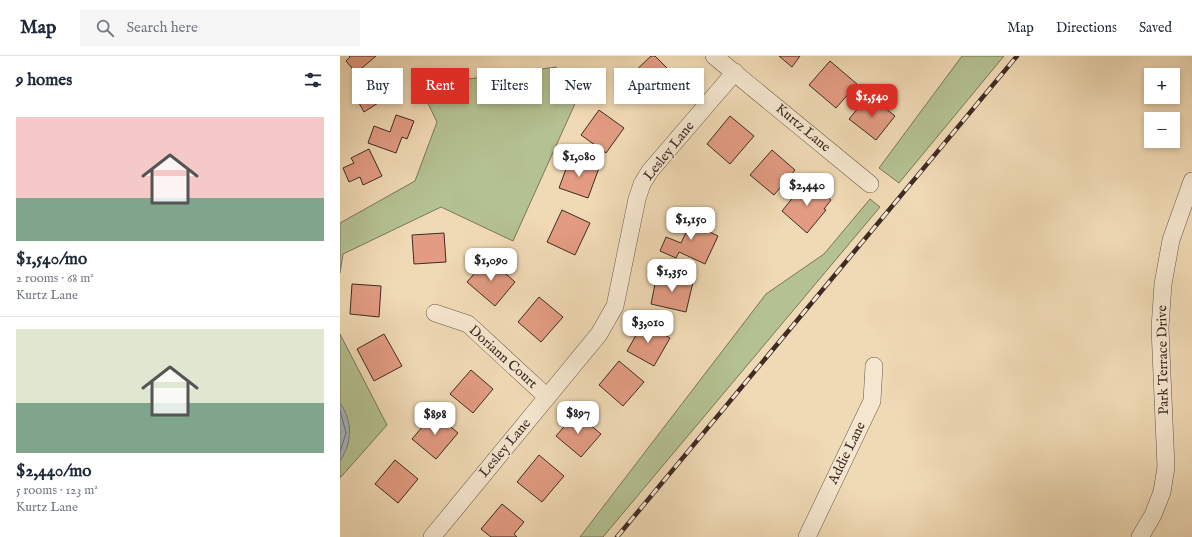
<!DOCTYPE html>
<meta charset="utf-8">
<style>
body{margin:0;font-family:"IM FELL English",serif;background:#f6f6f7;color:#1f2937;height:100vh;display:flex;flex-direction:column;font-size:15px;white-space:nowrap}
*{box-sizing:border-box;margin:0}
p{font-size:13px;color:#747a83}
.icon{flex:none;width:22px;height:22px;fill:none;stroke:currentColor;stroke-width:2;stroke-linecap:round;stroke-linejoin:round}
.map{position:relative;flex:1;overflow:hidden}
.details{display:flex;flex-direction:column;background:#fff;width:340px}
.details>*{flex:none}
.banner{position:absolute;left:12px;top:12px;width:380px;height:36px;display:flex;gap:8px}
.tools{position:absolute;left:804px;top:12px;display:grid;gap:8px}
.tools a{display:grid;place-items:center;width:36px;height:36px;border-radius:0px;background:#fff;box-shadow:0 2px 6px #0003;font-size:20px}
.price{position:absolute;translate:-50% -34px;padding:0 9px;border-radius:8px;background:#fff;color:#222;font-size:13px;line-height:26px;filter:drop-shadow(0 1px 2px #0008)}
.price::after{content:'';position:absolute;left:50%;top:24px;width:12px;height:9px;margin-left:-6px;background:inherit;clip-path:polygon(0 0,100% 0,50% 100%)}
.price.on{background:#d93025;color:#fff}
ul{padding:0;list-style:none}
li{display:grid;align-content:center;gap:8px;height:212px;padding:0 16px}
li+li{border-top:1px solid #e0e1e3}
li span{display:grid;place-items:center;height:124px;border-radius:0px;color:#555}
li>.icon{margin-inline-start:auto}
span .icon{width:72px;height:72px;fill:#fffc;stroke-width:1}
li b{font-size:17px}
h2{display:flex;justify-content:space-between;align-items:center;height:48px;padding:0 16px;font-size:17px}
.chip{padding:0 14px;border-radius:0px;background:#fff;box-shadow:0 2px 6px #0003;font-size:14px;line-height:36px}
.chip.on{background:#d93025;color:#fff}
header{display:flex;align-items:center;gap:24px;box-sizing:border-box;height:56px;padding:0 20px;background:#fff;border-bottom:1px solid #e0e1e3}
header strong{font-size:19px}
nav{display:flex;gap:22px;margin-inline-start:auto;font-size:14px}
.search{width:280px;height:36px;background:#f6f6f7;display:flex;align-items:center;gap:10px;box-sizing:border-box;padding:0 14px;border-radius:0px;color:#747a83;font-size:15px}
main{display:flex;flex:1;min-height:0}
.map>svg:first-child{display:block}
.green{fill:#b4c192;stroke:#7a765b}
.water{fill:#a1b7ba;stroke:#7a7f7e}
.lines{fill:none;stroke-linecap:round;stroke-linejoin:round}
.shore{stroke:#70716f;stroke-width:1}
.building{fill:#e39c83;stroke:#3f2b24}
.minor-casing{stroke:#6b5748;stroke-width:18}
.minor{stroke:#f5e7cf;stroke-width:17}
.rail-casing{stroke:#3f2b24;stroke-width:4.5}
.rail{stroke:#f5e7cf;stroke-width:3;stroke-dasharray:9;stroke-linecap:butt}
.labels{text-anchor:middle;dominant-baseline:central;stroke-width:3.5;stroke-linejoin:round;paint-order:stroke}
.street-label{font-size:14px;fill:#3f2b24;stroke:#f5e7cf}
</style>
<header>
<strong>Map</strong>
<div class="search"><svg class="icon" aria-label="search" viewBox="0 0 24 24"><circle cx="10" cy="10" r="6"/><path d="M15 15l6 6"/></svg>Search here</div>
<nav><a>Map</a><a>Directions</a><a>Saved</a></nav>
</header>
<main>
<section class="details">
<h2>9 homes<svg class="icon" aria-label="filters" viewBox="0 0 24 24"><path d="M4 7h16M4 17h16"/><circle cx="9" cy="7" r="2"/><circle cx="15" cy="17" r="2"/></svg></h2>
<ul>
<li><span style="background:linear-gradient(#f6c9c9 65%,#7fa58c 0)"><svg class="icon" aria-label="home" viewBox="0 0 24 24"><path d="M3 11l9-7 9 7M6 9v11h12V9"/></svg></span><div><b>$1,540/mo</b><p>2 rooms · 68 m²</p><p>Kurtz Lane</p></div></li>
<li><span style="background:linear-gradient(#dfe7d0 60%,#7fa58c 0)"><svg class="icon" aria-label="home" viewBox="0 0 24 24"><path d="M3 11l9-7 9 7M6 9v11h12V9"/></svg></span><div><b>$2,440/mo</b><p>5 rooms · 123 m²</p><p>Kurtz Lane</p></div></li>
</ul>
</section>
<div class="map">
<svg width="852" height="481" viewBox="0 0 852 481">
<rect width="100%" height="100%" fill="#f0dab5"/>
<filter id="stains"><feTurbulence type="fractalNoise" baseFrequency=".005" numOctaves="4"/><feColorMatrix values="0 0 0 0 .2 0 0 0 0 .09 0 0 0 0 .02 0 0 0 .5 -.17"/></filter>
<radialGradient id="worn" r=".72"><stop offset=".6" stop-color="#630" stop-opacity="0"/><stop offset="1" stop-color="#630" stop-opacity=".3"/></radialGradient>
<!-- green -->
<path class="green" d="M622,0H664L559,127L539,112Z
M216,11L238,41L173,185L101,151L3,198L0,217V167L75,125L97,66L81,33L114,25Z
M530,143L540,151L263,481H240L426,238L484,198Z
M0,278L47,369L0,422V405L8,388L9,370L0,347Z"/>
<!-- water -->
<path class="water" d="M0,347C13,365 12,387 0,405Z"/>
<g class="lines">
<!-- shore -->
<path class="shore" d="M0,354L6,377L0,396"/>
</g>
<!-- building -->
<path class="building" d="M9,0H36L16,17L6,5L10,1Z
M311,0H315L336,21L314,42L291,19Z
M439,0H460L452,11Z
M490,5L517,28L496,52L469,29Z
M40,12L52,33L35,42L38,47L24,56L14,38L24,32L19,24Z
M529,39L555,60L536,84L509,63Z
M259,54L284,72L266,97L241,79Z
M56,59L74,65L67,83L62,81L56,97L28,87L34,70L50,76Z
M390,60L414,80L390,108L367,88Z
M29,93L42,120L23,129L20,121L9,126L3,112L14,107L11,102Z
M432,94L455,114L434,139L410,119Z
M230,102L259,112L248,142L219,132Z
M471,127L491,144L484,153L486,154L467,177L442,155L459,134L462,137Z
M222,154L250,167L235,199L207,186Z
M340,155L354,161L351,167L378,180L365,208L339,196L336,202L320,195L326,181L341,187L348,172L335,167Z
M104,177L106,206L74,208L72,179Z
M148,202L175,226L155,250L127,226Z
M317,218L353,226L346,256L311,248Z
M12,228L41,230L39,261L10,258Z
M199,241L223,261L201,286L178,266Z
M303,267L330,282L314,310L287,295Z
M44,278L62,310L34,325L17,293Z
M279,305L304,326L283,350L259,329Z
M131,314L153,333L133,357L110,338Z
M94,357L118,377L96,403L72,383Z
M236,357L261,378L241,401L216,380Z
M199,399L224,420L202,446L177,426Z
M55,404L78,423L58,447L35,428Z
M162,448L184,466L174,478L177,481H151L141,473Z"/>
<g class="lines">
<!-- minor casing -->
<g class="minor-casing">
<path id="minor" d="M374,0L530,128
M95,257L128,268L207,341
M92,481L259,278L275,250L297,143L302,128L310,115L395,16
M467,481L532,345L534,310
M800,481L813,459L822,436L826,411L820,272L823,228L831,184L852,125"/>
</g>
<!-- minor -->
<use href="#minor" class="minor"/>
<!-- rail casing -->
<g class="rail-casing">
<path id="rail" d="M277,481L677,0"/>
</g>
<!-- rail -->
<use href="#rail" class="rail"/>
</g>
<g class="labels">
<!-- street labels -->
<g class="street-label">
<text transform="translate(463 72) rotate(40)">Kurtz Lane</text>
<text transform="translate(329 95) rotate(-51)">Lesley Lane</text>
<text transform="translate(163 301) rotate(42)">Doriann Court</text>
<text transform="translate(823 304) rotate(-91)">Park Terrace Drive</text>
<text transform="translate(165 392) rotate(-50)">Lesley Lane</text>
<text transform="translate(507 397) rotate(-64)">Addie Lane</text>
</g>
</g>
<rect width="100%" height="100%" filter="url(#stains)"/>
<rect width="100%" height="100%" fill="url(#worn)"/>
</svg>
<div class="tools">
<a>+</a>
<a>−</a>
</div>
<b class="price on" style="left:532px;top:62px">$1,540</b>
<b class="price" style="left:239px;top:122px">$1,080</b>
<b class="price" style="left:467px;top:151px">$2,440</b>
<b class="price" style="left:351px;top:185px">$1,150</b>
<b class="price" style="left:151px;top:226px">$1,090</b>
<b class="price" style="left:332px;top:237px">$1,350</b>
<b class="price" style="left:308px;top:288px">$3,010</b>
<b class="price" style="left:238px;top:379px">$897</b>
<b class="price" style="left:95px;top:380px">$898</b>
<div class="banner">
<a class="chip">Buy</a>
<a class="chip on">Rent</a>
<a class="chip">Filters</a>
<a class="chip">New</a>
<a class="chip">Apartment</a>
</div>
</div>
</main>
